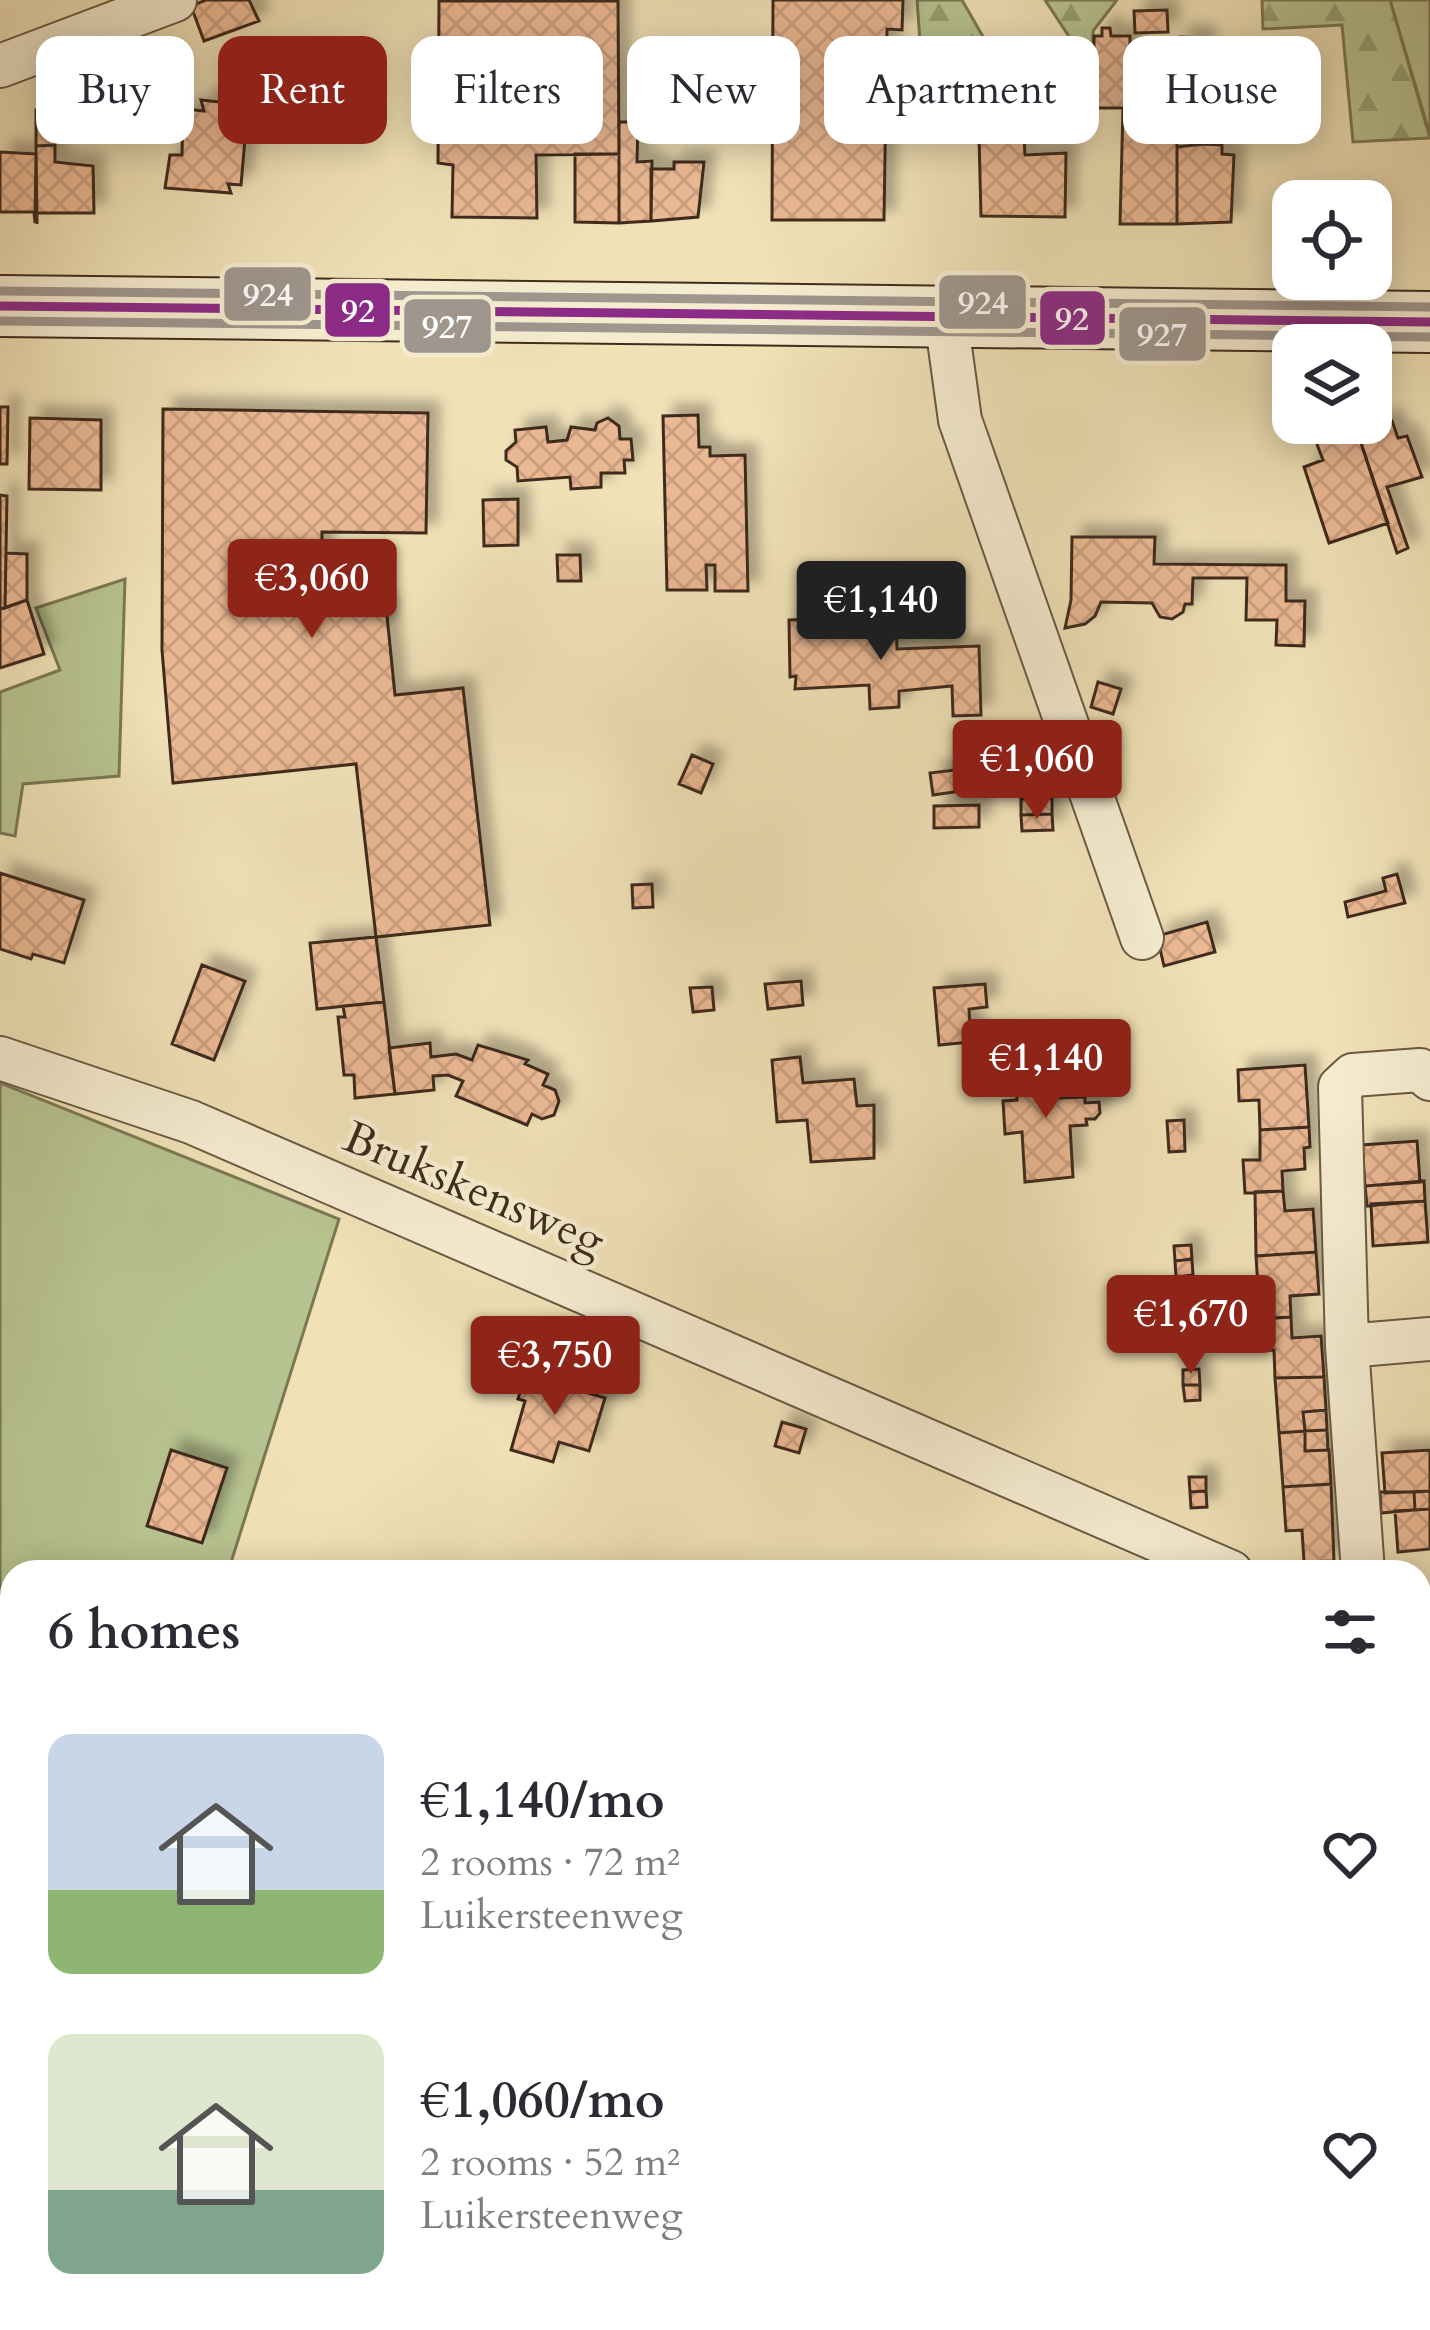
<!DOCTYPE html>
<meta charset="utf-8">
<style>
body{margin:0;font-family:Cardo,serif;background:#f7f7f7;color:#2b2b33;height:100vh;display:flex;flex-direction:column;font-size:45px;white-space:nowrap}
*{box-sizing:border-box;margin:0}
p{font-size:39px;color:#7c7c81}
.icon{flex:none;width:66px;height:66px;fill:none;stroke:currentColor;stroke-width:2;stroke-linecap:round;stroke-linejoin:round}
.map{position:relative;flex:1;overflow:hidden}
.details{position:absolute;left:0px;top:1560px;width:1431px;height:771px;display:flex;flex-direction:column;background:#fff;border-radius:36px 36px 0 0;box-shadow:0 6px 30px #0003}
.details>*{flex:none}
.top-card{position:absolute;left:36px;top:36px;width:1359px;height:108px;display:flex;gap:24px}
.buttons{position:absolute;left:1272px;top:180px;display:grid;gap:24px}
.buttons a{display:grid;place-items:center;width:120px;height:120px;border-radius:24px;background:#fff;box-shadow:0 6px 30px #0003;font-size:60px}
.price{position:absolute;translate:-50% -102px;padding:0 27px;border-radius:12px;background:#8f2418;color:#fff;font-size:39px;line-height:78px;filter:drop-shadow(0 3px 6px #0008)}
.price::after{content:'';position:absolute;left:50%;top:72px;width:36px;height:27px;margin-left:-18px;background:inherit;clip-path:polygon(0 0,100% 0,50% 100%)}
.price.on{background:#222;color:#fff}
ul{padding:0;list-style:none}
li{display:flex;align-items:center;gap:36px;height:300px;padding:0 48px}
li span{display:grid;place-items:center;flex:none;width:336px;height:240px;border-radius:24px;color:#555}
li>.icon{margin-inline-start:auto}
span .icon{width:144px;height:144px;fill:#fffc;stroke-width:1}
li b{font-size:51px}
h2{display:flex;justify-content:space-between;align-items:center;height:144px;padding:0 48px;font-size:51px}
.pill{padding:0 42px;border-radius:24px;background:#fff;box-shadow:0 6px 30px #0003;font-size:42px;line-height:108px}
.pill.on{background:#8f2418;color:#fff}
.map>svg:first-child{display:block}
.grass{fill:#b7c390;stroke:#7b7856;stroke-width:3}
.forest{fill:url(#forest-firs);stroke:#7b7856;stroke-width:3}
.building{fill:url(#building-cross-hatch);stroke:#3f2c1c;stroke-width:3;filter:url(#shadow)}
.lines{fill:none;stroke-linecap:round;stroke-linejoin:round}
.street-casing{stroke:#6b5943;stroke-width:46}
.secondary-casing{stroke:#3f2c1c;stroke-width:64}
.primary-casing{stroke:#3f2c1c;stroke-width:70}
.street{stroke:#f5ecd0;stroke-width:42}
.secondary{stroke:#f5ecd0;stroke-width:60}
.primary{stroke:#f0e1b7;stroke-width:66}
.bus-1-casing{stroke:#f5ecd0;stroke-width:18}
.bus-2-casing{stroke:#f5ecd0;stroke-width:18}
.bus-3-casing{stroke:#f5ecd0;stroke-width:18}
.bus-1{stroke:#8c2b87;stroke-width:9}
.bus-2{stroke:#9f968e;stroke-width:9}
.bus-3{stroke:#9f968e;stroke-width:9}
.labels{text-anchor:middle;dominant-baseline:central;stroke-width:9;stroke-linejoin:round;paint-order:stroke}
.street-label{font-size:45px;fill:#3f2c1c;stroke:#f5ecd0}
.line-badge{stroke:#f5ecd0;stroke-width:4.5}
.badge-label{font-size:33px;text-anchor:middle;font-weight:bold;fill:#fff}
</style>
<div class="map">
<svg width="1430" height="2330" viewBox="0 0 1430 2330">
<defs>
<pattern id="forest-firs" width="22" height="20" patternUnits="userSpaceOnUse" patternTransform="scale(3)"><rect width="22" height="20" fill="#b7c390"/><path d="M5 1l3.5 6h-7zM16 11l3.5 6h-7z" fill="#969f75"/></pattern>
<pattern id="building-cross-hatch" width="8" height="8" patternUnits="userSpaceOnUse" patternTransform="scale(3)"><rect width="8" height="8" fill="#eab893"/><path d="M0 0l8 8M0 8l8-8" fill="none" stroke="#ca9e7e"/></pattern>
<filter id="shadow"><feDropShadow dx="11" dy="-11" stdDeviation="6" flood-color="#0004"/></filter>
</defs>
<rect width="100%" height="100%" fill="#f0e1b7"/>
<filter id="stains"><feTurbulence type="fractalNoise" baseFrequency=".00167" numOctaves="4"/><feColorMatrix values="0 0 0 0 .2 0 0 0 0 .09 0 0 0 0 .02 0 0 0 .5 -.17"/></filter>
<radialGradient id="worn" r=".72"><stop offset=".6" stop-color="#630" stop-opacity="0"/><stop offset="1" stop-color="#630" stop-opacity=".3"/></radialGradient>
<!-- grass -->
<path class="grass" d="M1390,0H1430V135Z
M125,579L119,776L23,784L15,836L0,833V692L60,670L36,608Z
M0,1083L339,1219L228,1572H12V1921L0,1915Z
M0,1940L12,1946V2297L0,2315Z"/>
<!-- forest -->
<path class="forest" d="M917,0H962L993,54C976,90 965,105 924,96Z
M1045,0H1117L1093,31V45L1074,44Z
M1262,0H1390L1430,138L1353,142L1342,25L1263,29Z"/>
<!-- building -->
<path class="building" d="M206,0H249L259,21L204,41L191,6Z
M773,0H903L902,30L887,29L884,220H772Z
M439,1H618L619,154L536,155L537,218L452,217L453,165L438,163Z
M1167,10L1168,32L1135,33L1134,11Z
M1102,28H1110L1111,36H1130V106H1149L1148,131H1177V224H1120L1123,108H1094V36H1102Z
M1180,37L1203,38V86L1180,85Z
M201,100L248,105L241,185L228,184L231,193L165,188L170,155H182L183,114L186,109L204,111Z
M36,110H56L55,145L36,146Z
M619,122H638L637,162L652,161L651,221L619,223Z
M979,137H1024L1025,155L1066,153L1065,217L981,216Z
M1204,144L1222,145V154L1234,155L1231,222L1177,224V147Z
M55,145V162L93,166L94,213H37V224L36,146Z
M0,152L36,154L35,223L34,212H0Z
M575,154H619V223L575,222Z
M674,162H704L698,217L651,221V169H674Z
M0,407H8L7,464H0Z
M163,409L428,413L426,533L322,532L321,614L386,606L395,695L463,688L490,925L376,937L356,764L173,783L162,650Z
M698,415L699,447H710V456L745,455L748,591H715V565H706L707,590H667L663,416Z
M30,418L101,420V490L29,489Z
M608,418L619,426L620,439H631L633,460H624L625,473H601V487L571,489L570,477L518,481L517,467L506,460V451L516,442L515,430L546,427L548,442L567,440L571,427L595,430L597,423Z
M1392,421L1398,438L1407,436L1422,477L1387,487L1408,548L1397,553L1356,428Z
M1346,425L1356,428L1388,523L1329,543L1304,467L1323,460L1315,439Z
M0,495L7,496L5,608L0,609Z
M518,499V545L484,546L483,500Z
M1072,537H1155L1154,564L1286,565V601H1305L1304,646L1276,645L1277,620H1246L1247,578H1193L1192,604H1185L1183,612L1172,619L1160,617L1152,603L1101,602L1095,616L1085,624L1065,628L1071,600Z
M6,553L27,554V600L5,608Z
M557,555H580L581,581H558Z
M27,600L44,654L0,668V609Z
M824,619V622L896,620L897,649L979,646L981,715L953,716L952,686L899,691V707L870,709L869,685L795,689L796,676L790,677L789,620Z
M1098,682L1121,689L1113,714L1091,707Z
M692,755L713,764L701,793L679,784Z
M964,769V774H975L976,784L967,785L968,790L933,795L930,773Z
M1052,798V814L1021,815V799Z
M979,805V827L934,828V806Z
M1052,814L1053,830L1022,831L1021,815Z
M0,873L84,900L64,963L33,954L31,959L0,949Z
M1397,874L1405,903L1348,917L1345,902L1386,891L1383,878Z
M652,884L653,907L633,908L632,885Z
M1207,922L1215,952L1164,966L1157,936Z
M376,937L384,1002L317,1009L310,943Z
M202,965L245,981L214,1060L172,1044Z
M801,981L803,1005L768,1009L765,984Z
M985,984L987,1007L969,1009L971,1042L939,1045L934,988Z
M712,987L714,1010L693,1012L690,988Z
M384,1002L395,1094L355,1098L354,1075H344L338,1017H345L343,1006Z
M430,1043L431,1057L456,1054L472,1060L478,1045L528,1060L525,1064L548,1074L543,1085L555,1090L559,1101L554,1115L542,1119L532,1114L527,1125L456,1096L463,1081L448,1075L433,1076L434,1090L395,1094L389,1048Z
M800,1057L803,1083L854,1079L857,1106L874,1105V1158L811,1162L807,1120L777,1122L772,1060Z
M1062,1063L1064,1086L1058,1087L1059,1098L1085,1097V1103L1099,1102L1100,1113L1095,1119H1086L1087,1125L1070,1126L1073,1177L1025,1182L1022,1132L1005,1134L1003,1101L1017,1100L1015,1066Z
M1305,1065L1309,1127L1260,1130L1259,1100L1239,1101L1238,1070Z
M1184,1120L1185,1151L1169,1152L1167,1121Z
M1309,1127L1310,1147L1304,1148L1305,1169L1282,1171L1283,1191L1245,1193L1243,1160H1260V1130Z
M1417,1141L1420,1182L1365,1186L1362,1145Z
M1424,1181L1425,1201L1367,1206L1365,1186Z
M1283,1191L1285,1211L1313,1209L1316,1252L1256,1256L1255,1192Z
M1425,1201L1428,1242L1373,1246L1371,1204Z
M1191,1245L1192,1259L1175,1261L1174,1246Z
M1316,1252L1319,1294L1290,1296L1291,1317L1260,1319L1256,1256Z
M1192,1259L1193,1275L1176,1277L1175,1261Z
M1291,1317L1292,1338L1321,1336L1324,1377L1275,1378L1274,1350L1252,1351L1251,1319Z
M1199,1369L1200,1385H1183V1370Z
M526,1374L605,1398L589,1451L559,1442L553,1462L511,1450L525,1401L518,1399Z
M1324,1377L1326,1410L1303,1412L1305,1431L1279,1433L1275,1378Z
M1183,1385H1200V1400L1185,1401Z
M1326,1410L1327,1430L1305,1431L1303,1412Z
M782,1422L806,1429L799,1453L775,1446Z
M1327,1430L1328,1450L1305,1451V1431Z
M1305,1431V1451L1329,1450L1331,1484L1283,1487L1279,1433Z
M171,1450L227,1468L202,1543L147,1526Z
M1430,1450V1491L1385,1493L1382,1453Z
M1189,1477H1206V1491L1190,1492Z
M1331,1484L1334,1561L1304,1562L1302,1530L1286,1531L1283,1487Z
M1206,1491L1207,1507L1191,1508L1190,1492Z
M1430,1491V1509L1415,1510L1414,1492Z
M1380,1492H1414L1415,1510L1381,1513Z
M1430,1509V1549L1398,1552L1395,1511Z
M1430,2278V2330H1347L1364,2319H1419V2285Z"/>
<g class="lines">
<!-- street casing -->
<g class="street-casing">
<path id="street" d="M0,66L175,0
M946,318L960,420L1142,938
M0,1058L191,1122L1231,1572
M1347,1346L1430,1339
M1363,1572L1347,1346L1340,1087L1353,1075L1420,1070L1430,1079
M1419,1645L1430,1649
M1419,1920L1430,1913
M808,2330L824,2319"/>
</g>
<!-- secondary casing -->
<g class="secondary-casing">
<path id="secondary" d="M0,306L1430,322"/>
</g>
<!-- primary casing -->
<g class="primary-casing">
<path id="primary" d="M1419,2049L1430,2042
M992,2330L1009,2319"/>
</g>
<!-- street -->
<use href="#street" class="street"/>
<!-- secondary -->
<use href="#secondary" class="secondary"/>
<!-- primary -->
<use href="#primary" class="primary"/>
<!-- bus-1 casing -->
<g class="bus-1-casing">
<path id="bus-1" d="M0,306L1430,322"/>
</g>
<!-- bus-2 casing -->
<g class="bus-2-casing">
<path id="bus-2" d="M0,321L1430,337"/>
</g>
<!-- bus-3 casing -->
<g class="bus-3-casing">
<path id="bus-3" d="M0,291L1430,307"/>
</g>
<!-- bus-1 -->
<use href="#bus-1" class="bus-1"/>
<!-- bus-2 -->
<use href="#bus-2" class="bus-2"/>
<!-- bus-3 -->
<use href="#bus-3" class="bus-3"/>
</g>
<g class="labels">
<!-- street labels -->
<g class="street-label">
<text transform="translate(474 1189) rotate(23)">Brukskensweg</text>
</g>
</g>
<g class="line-badge">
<rect x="222" y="265" width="91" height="58" rx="12" fill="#9f968e"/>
<rect x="937" y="273" width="91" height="58" rx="12" fill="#9f968e"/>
<rect x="323" y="281" width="69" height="58" rx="12" fill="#8c2b87"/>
<rect x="1038" y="289" width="69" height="58" rx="12" fill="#8c2b87"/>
<rect x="402" y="297" width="91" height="58" rx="12" fill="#9f968e"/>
<rect x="1117" y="305" width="91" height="58" rx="12" fill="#9f968e"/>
</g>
<g class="badge-label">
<text x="268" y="306">924</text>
<text x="983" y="314">924</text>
<text x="358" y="322">92</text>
<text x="1072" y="330">92</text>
<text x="447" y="338">927</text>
<text x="1162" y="346">927</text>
</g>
<rect width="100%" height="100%" filter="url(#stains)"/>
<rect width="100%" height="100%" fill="url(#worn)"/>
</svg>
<div class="buttons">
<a><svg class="icon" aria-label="locate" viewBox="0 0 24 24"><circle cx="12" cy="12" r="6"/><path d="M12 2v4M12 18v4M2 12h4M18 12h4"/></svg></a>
<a><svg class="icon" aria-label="layers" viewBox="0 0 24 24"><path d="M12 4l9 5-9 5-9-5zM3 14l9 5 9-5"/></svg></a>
</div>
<b class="price" style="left:312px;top:641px">€3,060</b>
<b class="price on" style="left:881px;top:663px">€1,140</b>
<b class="price" style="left:1037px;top:822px">€1,060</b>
<b class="price" style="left:1046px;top:1121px">€1,140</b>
<b class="price" style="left:1191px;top:1377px">€1,670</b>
<b class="price" style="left:555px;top:1418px">€3,750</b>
<div class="top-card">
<a class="pill">Buy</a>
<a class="pill on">Rent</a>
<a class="pill">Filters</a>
<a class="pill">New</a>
<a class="pill">Apartment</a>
<a class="pill">House</a>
</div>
<section class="details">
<h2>6 homes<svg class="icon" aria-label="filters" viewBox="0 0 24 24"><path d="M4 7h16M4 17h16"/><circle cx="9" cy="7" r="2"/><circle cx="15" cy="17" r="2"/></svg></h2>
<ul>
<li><span style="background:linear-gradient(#c9d6e8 65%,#8fb573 0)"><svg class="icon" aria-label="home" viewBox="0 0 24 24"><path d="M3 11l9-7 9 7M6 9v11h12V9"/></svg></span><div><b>€1,140/mo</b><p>2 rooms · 72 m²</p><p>Luikersteenweg</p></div><svg class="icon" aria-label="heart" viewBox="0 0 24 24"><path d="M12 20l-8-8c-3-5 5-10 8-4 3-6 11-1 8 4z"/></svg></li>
<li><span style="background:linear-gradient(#dfe7d0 65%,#7fa58c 0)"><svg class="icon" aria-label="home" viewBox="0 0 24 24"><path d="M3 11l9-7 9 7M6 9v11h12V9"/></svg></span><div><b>€1,060/mo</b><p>2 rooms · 52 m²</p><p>Luikersteenweg</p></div><svg class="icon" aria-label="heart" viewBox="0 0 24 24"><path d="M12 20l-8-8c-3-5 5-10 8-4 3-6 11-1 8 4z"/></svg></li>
</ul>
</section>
</div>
